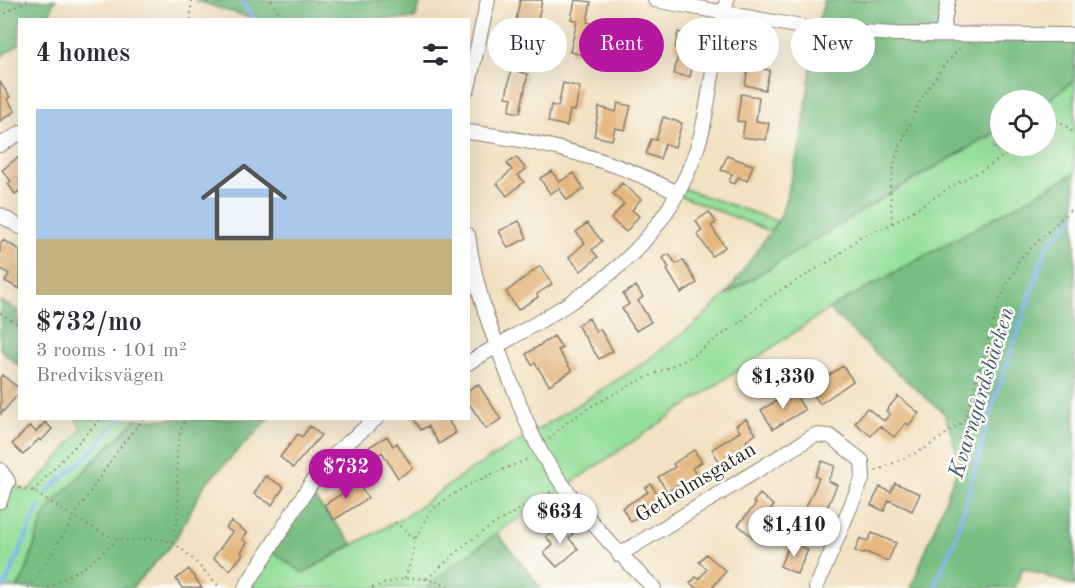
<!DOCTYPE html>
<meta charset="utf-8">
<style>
body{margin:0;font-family:"Old Standard TT",serif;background:#f2f2f3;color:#2b2b33;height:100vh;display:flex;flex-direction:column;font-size:22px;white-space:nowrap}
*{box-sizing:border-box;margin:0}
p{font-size:20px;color:#7c7c81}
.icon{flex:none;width:33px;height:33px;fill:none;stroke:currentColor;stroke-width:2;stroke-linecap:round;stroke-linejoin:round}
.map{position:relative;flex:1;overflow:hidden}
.details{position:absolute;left:18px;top:18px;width:452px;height:402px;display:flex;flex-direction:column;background:#fff;border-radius:0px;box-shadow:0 6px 24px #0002}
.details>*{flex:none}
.hud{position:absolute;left:488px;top:18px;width:496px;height:54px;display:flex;gap:12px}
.fabs{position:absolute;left:990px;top:90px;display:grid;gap:12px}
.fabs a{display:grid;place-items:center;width:66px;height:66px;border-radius:50%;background:#fff;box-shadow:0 6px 24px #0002;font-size:30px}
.price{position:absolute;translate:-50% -51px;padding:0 14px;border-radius:21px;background:#fff;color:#222;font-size:20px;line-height:39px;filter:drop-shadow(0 2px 3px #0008)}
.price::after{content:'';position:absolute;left:50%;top:36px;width:18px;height:14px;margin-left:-9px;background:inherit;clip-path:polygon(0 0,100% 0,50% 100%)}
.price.current{background:#b5179e;color:#fff}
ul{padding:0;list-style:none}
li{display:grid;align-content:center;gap:12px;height:318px;padding:0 18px}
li+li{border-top:2px solid #e1e1e2}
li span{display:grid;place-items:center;height:186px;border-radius:0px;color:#555}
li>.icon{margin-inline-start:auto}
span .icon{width:108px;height:108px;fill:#fffc;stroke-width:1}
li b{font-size:26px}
h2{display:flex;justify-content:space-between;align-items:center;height:72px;padding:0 18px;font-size:26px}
.pill{padding:0 21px;border-radius:27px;background:#fff;box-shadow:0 6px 24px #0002;font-size:21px;line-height:54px}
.pill.current{background:#b5179e;color:#fff}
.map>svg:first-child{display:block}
.green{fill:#95df9a;stroke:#587e5b;stroke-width:1.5}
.forest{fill:#78be82;stroke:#4a6d4f;stroke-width:1.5}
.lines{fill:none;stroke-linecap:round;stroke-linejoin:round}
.stream{stroke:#82b4ee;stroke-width:4}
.building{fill:#e5b781}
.street-casing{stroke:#877f70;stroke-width:16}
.path{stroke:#877f70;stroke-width:2;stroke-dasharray:1.5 4.5;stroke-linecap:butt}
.street{stroke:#fff;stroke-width:14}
.labels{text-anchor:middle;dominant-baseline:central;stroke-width:5;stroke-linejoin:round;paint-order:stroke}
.street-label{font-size:21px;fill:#1c1c1c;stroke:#fdfcf7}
.water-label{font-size:22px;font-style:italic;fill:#455970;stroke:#fdfcf7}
</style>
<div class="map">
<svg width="1075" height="588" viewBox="0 0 1075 588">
<rect width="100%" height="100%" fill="#fdfcf7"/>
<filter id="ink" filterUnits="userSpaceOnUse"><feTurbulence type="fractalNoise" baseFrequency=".0167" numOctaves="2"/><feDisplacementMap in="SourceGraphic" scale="12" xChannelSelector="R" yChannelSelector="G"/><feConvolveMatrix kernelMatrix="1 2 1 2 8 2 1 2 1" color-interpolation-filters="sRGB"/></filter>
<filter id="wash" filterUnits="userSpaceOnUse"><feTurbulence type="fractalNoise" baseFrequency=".008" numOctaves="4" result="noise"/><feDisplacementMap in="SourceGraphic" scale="24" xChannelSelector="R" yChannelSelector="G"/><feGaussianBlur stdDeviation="1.35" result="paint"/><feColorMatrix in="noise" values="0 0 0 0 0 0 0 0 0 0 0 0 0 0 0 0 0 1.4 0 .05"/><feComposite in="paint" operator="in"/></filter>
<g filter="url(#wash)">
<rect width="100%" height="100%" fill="#f2e2c4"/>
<!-- green -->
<path class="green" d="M1075,80V173L829,309L497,533L435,580L428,588H246L270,550L303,573L406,516L464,474L531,434L641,365L696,323L726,295L897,189L1000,130V146H1046V102Z
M682,188L777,221L770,231L678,195Z
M76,419H137L91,463L42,521L24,577L17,588H0V505L8,481L27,491L48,470L82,429Z"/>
<!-- forest -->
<path class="forest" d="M3,0H57L54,1L48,19L20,20L19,44L0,57V1Z
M194,0H421L415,19H254Z
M825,0H932L941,3L940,34L1075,35V80L1046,102L1000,100V130L897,189L726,295L781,216L802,138L816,28Z
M1075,173V586L1023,568L1015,588H911L960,462L944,413L887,364L829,309Z
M0,301L19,311V366L0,349Z
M137,419H269L205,484L174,542L132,588H17L24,577L42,521L52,504Z
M307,490L353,544L303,573L270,550Z
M497,533L541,588H428L435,580Z"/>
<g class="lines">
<!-- stream -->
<path class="stream" d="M240,0L254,20
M48,491L89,454L121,418
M4,588L39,507
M934,588L956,536L996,395L1047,246L1075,216"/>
</g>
<g id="blocks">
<!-- building -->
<path class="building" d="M520,0H542L533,45L512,41Z
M575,0L591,2L587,22L595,24L588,56L570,52L577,21L571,19Z
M633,20L648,23L645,39H642L638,57L610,52L614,31L630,34Z
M678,32L694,35L691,50L695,51L690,77L674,74L679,49L675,48Z
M751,40L769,44L763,69L770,70L765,90L745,85L748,69L745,68Z
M511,70L528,74L520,113L509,111L512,98L506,97Z
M0,82L10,97L7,99L15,111L0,121Z
M563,83L580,87L575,111L570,110L567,126L548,122L551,105L558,107Z
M741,94L759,97L756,121L769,123L766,140L742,137L745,122L737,121Z
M618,103L631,106L625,130L615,128L612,140L594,136L599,107L616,112Z
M663,117L682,123L675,147L665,144L660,159L646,154L651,139L656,140Z
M727,156L753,165L747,181L738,177L735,184L729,182L732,174L721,170Z
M516,157L526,169L518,175L524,182L507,196L497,183L512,170L507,164Z
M17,158L20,161V191L15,194L8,184L11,181L2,170Z
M552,171L559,182L574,173L584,189L567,200L559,188L550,194L540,178Z
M622,183L641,199L632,210L639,216L626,232L611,219L624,204L613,194Z
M709,212L716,222L711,226L725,247L712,256L697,234L702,231L696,221Z
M519,221L527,238L508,248L499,231Z
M587,223L602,241L592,250L598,257L581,271L569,257L585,243L576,232Z
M3,240L20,250V289L5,281L9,274L0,268V245Z
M669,254L676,264L683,260L697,283L681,293L667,270L669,268L663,258Z
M540,266L552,284L537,294L538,297L518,310L506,292Z
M636,286L643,297L638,301L651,322L636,331L622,309L629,304L623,294Z
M589,318L596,332L600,329L613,351L599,359L577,325Z
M554,336L562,348L558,350L572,371L549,385L535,363L532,365L526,354Z
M843,366L853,381L820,404L813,394L819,390L815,384Z
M2,375L20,389V392L1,414L0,378Z
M478,384L501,419L486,429L468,402V390Z
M793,391L805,410L773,429L761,410Z
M898,396L919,413L909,425L906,423L894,437L880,426L871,436L855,423L867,408L884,421L890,414L886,411Z
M413,418H447L456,433L439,444L428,426L421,430Z
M746,419L756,434L746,441L750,447L721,465L712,449L740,432L736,425Z
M45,422L52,429L41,441L39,439L23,455L12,444L30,426L36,432Z
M310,426L321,435L293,468L280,457L298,434L302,437Z
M387,436L393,446L397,443L413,468L398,478L382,452L375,457L369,447Z
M694,450L702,462L692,468L698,477L684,486L682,482L667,492L658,477L675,467L673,464Z
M822,461L835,466L828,481L837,485L824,515L806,507L819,478L815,476Z
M265,476L284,487L272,505L254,494Z
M356,480L368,498L334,520L324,505L346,491L344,488Z
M895,483L920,494L912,511L889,500L884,511L871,505L880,487L891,492Z
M651,484L659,497L652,502L656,507L631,522L622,508L648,492L645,488Z
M760,494L774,506L768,512L773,516L754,538L738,525L756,504L753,502Z
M231,521L247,533L242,539L247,543L241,552L243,554L230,570L213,558L232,532L226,528Z
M563,522L573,534L569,538L578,549L557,567L544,553L553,545L546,537Z
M798,528L814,536L811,542L795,535Z
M872,533L896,543L888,561L865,552L864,554L855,551L860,538L868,541Z
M791,541L808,550L797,574L780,566Z
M706,554L726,571L712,588H696L690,583L696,577L699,579L707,569L699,562Z
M189,569L202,588H182L176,579Z"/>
</g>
</g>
<g filter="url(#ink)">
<use href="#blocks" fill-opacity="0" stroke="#877f70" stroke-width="1.5"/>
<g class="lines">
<!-- street casing -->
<g class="street-casing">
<path id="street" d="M655,0L812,29L895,34L1075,35
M942,34L948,0
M468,88L488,0
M468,132C541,141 612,158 677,193
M0,145L20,133
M0,215L20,227
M468,235C475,290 494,341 515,392C524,415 532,438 545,459C576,507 613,549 654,588
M468,363C571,302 663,263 700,139C706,118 708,97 712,76C716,50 721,25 727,0
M0,470L8,481L0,501
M619,555L815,435L830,436L862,461L863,477L816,588
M245,588L315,477L339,450L377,418"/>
</g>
<!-- path -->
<path class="path" d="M271,0L283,20
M0,16L28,0
M191,20V0
M1046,126L1054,120C1063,122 1069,128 1075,135
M892,223L890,185L896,156L921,99L942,68L960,48
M0,313L20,325
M549,439L565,424L593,405L639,381L691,357L740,322L768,298L836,257L860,237L892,224L959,182L988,167L1018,146
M876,471L926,448L964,421L1000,299L1020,259L1075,205
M19,488L33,491C54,504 100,536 123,540C138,542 154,535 169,541C184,547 208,576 221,588
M33,491L101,418
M395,522L415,539
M172,542C174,535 176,527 177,519C181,482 170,456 185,418
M405,578L412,559L415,539L430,511L452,495L474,482L530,458
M427,579L467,543L494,524L552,491
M28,588C58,547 81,503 110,462C121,446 131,431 146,418
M48,588L89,564L119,539
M372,588C399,578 423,572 450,588"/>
<!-- street -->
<use href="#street" class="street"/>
</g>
</g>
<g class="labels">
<!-- street labels -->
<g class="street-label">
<text transform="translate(696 483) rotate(-31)">Getholmsgatan</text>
</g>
<!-- water labels -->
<g class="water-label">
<text transform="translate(982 393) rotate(-73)">Kvarngårdsbäcken</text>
</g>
</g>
</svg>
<div class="fabs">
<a><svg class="icon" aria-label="locate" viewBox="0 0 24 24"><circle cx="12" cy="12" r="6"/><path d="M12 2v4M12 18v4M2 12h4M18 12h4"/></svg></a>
</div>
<b class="price" style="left:783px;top:410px">$1,330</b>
<b class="price current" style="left:346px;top:500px">$732</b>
<b class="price" style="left:560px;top:545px">$634</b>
<b class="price" style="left:794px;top:558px">$1,410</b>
<div class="hud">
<a class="pill">Buy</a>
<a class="pill current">Rent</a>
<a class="pill">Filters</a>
<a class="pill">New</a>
</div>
<section class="details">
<h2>4 homes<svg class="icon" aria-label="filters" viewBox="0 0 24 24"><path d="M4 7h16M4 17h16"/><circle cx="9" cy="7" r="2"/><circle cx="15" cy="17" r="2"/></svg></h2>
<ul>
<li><span style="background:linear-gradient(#a9c7e8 70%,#c2b280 0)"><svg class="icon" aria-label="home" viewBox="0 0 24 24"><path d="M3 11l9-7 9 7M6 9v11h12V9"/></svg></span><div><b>$732/mo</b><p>3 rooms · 101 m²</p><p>Bredviksvägen</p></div></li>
</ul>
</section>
</div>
